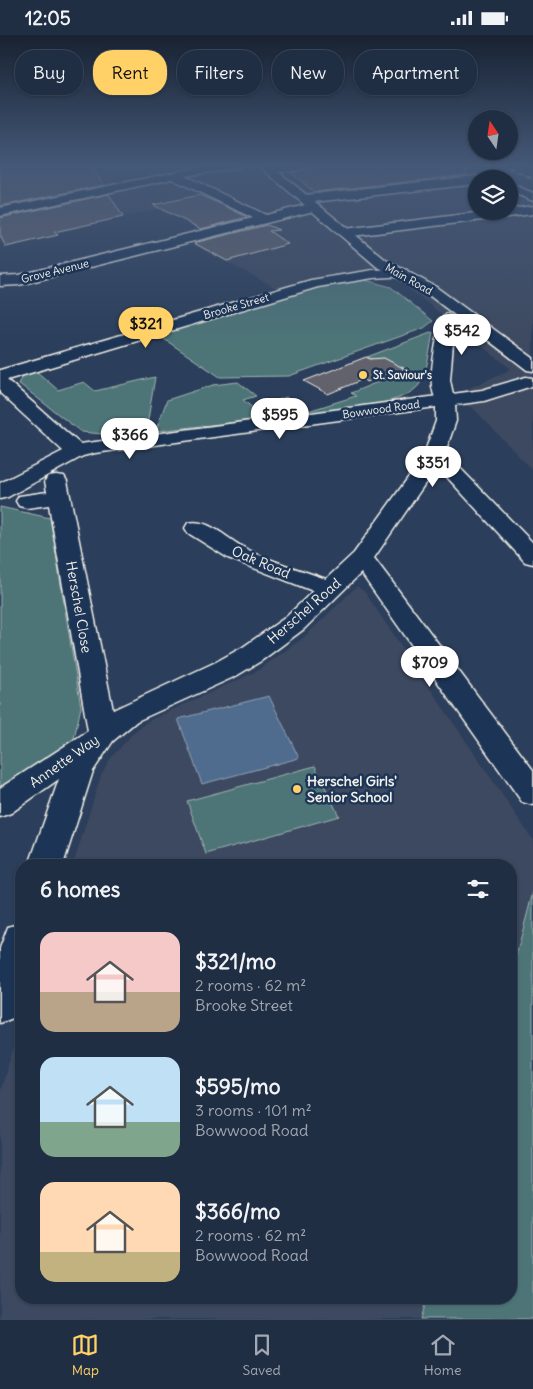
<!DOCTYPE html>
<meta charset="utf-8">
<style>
body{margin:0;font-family:Delius,sans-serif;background:#28364b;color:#f1f3f6;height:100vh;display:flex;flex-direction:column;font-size:19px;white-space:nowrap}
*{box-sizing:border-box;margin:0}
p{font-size:16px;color:#a2a8b2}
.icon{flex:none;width:28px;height:28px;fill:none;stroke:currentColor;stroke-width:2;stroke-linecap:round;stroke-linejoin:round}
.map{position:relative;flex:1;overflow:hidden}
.side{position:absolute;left:15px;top:824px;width:502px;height:445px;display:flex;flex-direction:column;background:#202e44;border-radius:20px;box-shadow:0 1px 4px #0004,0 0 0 1px #3d4a5d}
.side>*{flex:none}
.top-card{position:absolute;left:15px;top:15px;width:504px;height:45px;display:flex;gap:10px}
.needle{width:32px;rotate:347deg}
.tools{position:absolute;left:468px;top:75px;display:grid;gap:10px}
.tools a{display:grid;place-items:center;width:50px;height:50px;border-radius:50%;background:#202e44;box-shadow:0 1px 4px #0004,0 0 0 1px #3d4a5d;font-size:25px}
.price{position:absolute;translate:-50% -42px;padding:0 11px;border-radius:18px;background:#fff;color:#222;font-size:16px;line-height:32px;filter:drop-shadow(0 1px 2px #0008)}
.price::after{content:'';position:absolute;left:50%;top:30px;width:15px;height:11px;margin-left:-8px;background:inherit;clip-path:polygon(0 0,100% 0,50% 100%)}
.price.on{background:#ffd166;color:#111}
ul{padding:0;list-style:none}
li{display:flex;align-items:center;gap:15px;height:125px;padding:0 25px}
li span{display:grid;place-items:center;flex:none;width:140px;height:100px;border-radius:15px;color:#555}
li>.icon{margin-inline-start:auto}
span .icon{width:60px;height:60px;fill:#fffc;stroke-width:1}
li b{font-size:21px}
h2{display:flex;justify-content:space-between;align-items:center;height:60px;padding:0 25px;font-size:21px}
.chip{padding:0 18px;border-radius:20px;background:#202e44;box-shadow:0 1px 4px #0004,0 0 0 1px #3d4a5d;font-size:18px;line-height:45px}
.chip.on{background:#ffd166;color:#111}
.status{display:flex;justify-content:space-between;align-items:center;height:35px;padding:0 25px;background:#202e44;direction:ltr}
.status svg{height:14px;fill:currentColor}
.dock{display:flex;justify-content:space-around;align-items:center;height:70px;border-top:1px solid #3d4a5d;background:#202e44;font-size:14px;color:#a2a8b2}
.dock a{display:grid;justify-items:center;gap:2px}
.dock .on{color:#ffd166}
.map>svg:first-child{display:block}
.built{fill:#3c4960}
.green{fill:#4e7578;stroke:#a1b3b0}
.water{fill:#4f6c8f;stroke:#91a1b3}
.building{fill:#62626c;stroke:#f4f1e8}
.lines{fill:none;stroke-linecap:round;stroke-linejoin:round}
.minor-casing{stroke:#f4f1e8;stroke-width:3}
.major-casing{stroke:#f4f1e8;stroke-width:3}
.minor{fill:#1d3557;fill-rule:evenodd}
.major{fill:#1d3557;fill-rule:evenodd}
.rail-casing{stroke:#f4f1e8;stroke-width:2.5}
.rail{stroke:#1d3557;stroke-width:2;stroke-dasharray:5;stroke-linecap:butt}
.poi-dot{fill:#ffd166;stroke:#1d3557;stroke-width:2}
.labels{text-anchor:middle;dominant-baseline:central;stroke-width:5;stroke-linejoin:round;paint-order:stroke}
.far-street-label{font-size:11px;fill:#f4f1e8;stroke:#1d3557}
.far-poi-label{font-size:11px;font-weight:bold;fill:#f4f1e8;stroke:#1d3557;text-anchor:start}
.street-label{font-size:14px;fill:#f4f1e8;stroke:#1d3557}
.poi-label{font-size:14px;font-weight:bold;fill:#f4f1e8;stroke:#1d3557;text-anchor:start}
</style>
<div class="status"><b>12:05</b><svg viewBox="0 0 49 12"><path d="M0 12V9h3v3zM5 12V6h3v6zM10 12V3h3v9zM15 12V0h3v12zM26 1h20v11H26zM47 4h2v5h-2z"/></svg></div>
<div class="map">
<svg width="533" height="1284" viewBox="0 0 533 1284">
<rect width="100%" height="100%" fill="#2b3e5b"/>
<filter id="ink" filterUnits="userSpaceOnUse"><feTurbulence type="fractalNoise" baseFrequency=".02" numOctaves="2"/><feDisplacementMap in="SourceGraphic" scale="10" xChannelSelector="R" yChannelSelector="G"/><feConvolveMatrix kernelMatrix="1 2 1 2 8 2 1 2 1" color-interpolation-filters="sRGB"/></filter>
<g filter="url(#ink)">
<!-- built -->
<path class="built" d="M0,130H457L480,144H476V176H509V158L533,169V436L473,373L445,364L511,334L389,238L284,257L182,204L208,197L159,174L0,209Z
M357,551L364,556L533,805V857L511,940V830H73L101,740L110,724L134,697L148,686L257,636L303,603Z
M21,997V1262L427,1263L421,1284H0V1057L16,1004Z"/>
<!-- green -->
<path class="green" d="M362,244L391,252L433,286L424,293L289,341L220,342L158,300L310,254Z
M433,297C430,313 428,333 421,347C407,374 321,376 293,380L275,366L286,362L305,377L356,361L351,358L385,344L390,346L400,342L394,338L405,334L367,322Z
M36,336L58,355L84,347L95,356L155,342L146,397L102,399L81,397L18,348L24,340Z
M238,347L256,361L243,365L260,379L269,377L272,383L157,396V392L167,365L213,350Z
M0,472L50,483L81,672L73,708L0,753Z
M315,731L339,781L206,819L187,766Z
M533,857V1284H421L427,1263L511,1262V940Z"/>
<!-- water -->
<path class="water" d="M269,661L299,723L202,749L178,684Z"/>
<!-- building -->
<path class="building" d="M0,130H90L104,150L0,171Z
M334,130H466L467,140L314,157L292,138L309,133Z
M109,159L123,182L54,197L58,200L6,212L0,200V183Z
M199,160L225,171L247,182L201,194L153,170Z
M267,190L279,195L269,196L288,209L227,226L194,208Z
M366,322L370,324L384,323L405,334L381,343L378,342L367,347L364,344L328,359L304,346Z"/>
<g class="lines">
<!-- minor casing -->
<g class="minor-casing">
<path id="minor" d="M211,130H244L238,133L185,141L266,180L313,168L319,172L318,175L19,250L0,251V241L19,240L253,183L172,144L0,181V173Z
M276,130H310C304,136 268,140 262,134L264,132Z
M476,141L481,144H476V149L304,168L298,164L304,160Z
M509,148L533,158V166L509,156Z
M533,171V179L344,202L337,198L344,194L491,176H509V174Z
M402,234L407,235L409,238L407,241L373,243L318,252L7,345L80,409L482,355L526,342L532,343V351L484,366L455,370L456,386L444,420L460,433L533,508V529L525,527L446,441L435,434L374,523L533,735V770L522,767L361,538L304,594L261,626L236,641L137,686L113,706L93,736L63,830H29L59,744L11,778L0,782V753L88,696L49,470L27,473L19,471L16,466L19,461L47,457L45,446L48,441L56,440L64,441L67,446L113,675L216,627L243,612L286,582L313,556L228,523L188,498L185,493L188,488C208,483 226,503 243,512C268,526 299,534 326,544L354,518L423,422L436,386V372L95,418L83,421L8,462L0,464V448L63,416L0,358V335L311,245L373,235Z
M21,888V962L13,983L0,988V913L8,892Z"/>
</g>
<!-- major casing -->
<g class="major-casing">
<path id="major" d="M258,130H270L386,225L436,252L533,323V336L527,335L426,258L376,231Z
M447,279L455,284L450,345L454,364L452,368H438C423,346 439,309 439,284Z"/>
</g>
<!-- minor -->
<use href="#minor" class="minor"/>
<!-- major -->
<use href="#major" class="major"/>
<!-- rail casing -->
<g class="rail-casing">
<path id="rail" d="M504,130L533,144"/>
</g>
<!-- rail -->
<use href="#rail" class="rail"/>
</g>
</g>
<!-- sky -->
<linearGradient id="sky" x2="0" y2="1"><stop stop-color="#182232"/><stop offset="0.42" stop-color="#445877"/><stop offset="1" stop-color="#445877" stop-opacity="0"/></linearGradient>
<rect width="533" height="309" fill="url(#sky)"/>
<!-- markers -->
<g class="poi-dot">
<circle cx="363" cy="340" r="5"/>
<circle cx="297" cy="754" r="5"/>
</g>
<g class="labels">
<!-- far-street labels -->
<g class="far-street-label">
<text transform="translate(55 236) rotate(-14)">Grove Avenue</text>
<text transform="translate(409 244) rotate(29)">Main Road</text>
<text transform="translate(236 271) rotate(-16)">Brooke Street</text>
<text transform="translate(381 374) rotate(-8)">Bowwood Road</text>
</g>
<!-- far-poi labels -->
<g class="far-poi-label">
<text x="373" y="340">St. Saviour's</text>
</g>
<!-- street labels -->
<g class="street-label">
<text transform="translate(261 527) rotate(23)">Oak Road</text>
<text transform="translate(79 572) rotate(80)">Herschel Close</text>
<text transform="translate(304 576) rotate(-41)">Herschel Road</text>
<text transform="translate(64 726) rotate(-35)">Annette Way</text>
</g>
<!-- poi labels -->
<g class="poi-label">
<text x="307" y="746">Herschel Girls'<tspan x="307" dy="16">Senior School</tspan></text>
</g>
</g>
</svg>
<div class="tools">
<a><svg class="needle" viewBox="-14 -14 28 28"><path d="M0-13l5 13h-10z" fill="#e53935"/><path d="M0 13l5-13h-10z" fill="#a2a8b2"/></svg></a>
<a><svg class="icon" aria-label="layers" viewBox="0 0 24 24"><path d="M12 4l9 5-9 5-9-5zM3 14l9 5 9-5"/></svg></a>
</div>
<b class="price on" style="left:146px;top:314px">$321</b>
<b class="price" style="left:462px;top:321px">$542</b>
<b class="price" style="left:280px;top:405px">$595</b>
<b class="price" style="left:130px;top:425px">$366</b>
<b class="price" style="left:433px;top:453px">$351</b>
<b class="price" style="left:430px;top:653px">$709</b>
<div class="top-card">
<a class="chip">Buy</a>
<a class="chip on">Rent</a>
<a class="chip">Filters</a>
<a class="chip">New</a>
<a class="chip">Apartment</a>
</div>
<section class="side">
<h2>6 homes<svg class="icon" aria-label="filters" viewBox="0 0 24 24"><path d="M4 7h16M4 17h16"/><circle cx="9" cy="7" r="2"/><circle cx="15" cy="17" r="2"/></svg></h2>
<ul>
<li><span style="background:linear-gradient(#f6c9c9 60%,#b9a48a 0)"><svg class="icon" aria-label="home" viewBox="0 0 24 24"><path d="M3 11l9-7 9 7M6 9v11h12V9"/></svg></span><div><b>$321/mo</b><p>2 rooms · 62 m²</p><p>Brooke Street</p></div></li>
<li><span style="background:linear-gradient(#bfe0f5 65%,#7fa58c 0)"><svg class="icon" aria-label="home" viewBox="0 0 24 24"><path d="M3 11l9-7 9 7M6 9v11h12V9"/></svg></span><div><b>$595/mo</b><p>3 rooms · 101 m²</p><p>Bowwood Road</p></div></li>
<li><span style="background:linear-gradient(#ffd9b3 70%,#c2b280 0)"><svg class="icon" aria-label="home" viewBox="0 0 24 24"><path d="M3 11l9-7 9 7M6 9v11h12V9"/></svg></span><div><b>$366/mo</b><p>2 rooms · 62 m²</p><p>Bowwood Road</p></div></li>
</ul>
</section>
</div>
<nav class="dock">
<a class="on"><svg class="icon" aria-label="map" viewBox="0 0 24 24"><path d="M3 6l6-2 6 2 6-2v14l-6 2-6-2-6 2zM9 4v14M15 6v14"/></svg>Map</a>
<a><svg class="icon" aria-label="saved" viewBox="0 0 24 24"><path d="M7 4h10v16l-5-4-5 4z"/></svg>Saved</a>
<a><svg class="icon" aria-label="home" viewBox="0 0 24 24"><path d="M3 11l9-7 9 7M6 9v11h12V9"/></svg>Home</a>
</nav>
